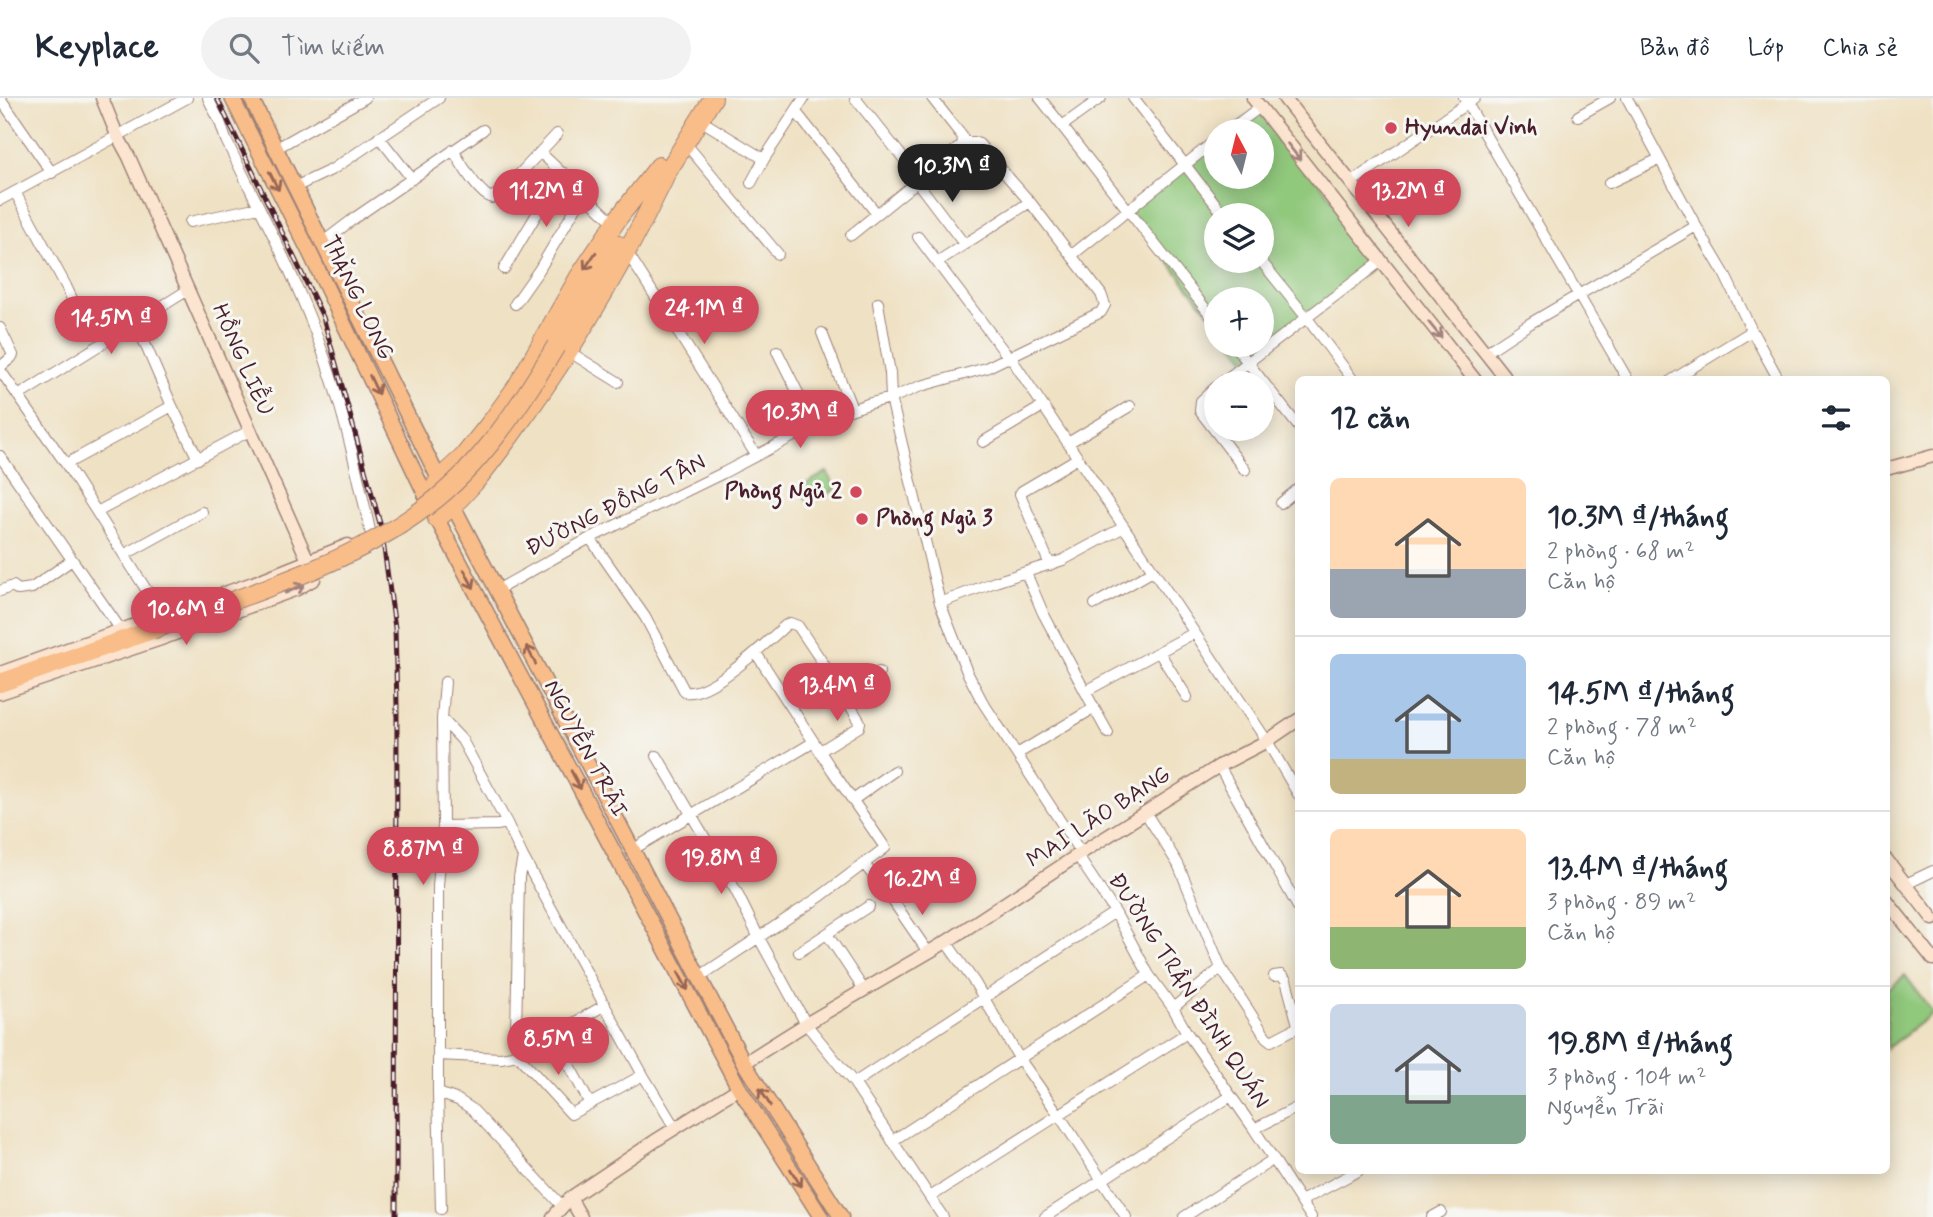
<!DOCTYPE html>
<html lang="vi">
<meta charset="utf-8">
<style>
body{margin:0;font-family:Mynerve,sans-serif;background:#f2f2f3;color:#1f2937;height:100vh;display:flex;flex-direction:column;font-size:26px;white-space:nowrap}
*{box-sizing:border-box;margin:0}
p{font-size:23px;color:#747a83}
.icon{flex:none;width:38px;height:38px;fill:none;stroke:currentColor;stroke-width:2;stroke-linecap:round;stroke-linejoin:round}
.map{position:relative;flex:1;overflow:hidden}
.panel{position:absolute;left:1295px;top:278px;width:595px;height:798px;display:flex;flex-direction:column;background:#fff;border-radius:10px;box-shadow:0 4px 18px #0003}
.panel>*{flex:none}
.needle{width:46px;rotate:353deg}
.controls{position:absolute;left:1204px;top:21px;display:grid;gap:14px}
.controls a{display:grid;place-items:center;width:70px;height:70px;border-radius:50%;background:#fff;box-shadow:0 4px 18px #0003;font-size:35px}
.price{position:absolute;translate:-50% -60px;padding:0 16px;border-radius:24px;background:#d1495b;color:#fff;font-size:23px;line-height:46px;filter:drop-shadow(0 2px 4px #0008)}
.price::after{content:'';position:absolute;left:50%;top:42px;width:21px;height:16px;margin-left:-10px;background:inherit;clip-path:polygon(0 0,100% 0,50% 100%)}
.price.active{background:#222;color:#fff}
ul{padding:0;list-style:none}
li{display:flex;align-items:center;gap:21px;height:175px;padding:0 35px}
li+li{border-top:2px solid #e0e1e3}
li span{display:grid;place-items:center;flex:none;width:196px;height:140px;border-radius:10px;color:#555}
li>.icon{margin-inline-start:auto}
span .icon{width:84px;height:84px;fill:#fffc;stroke-width:1}
li b{font-size:30px}
h2{display:flex;justify-content:space-between;align-items:center;height:84px;padding:0 35px;font-size:30px}
header{display:flex;align-items:center;gap:42px;box-sizing:border-box;height:98px;padding:0 35px;background:#fff;border-bottom:2px solid #e0e1e3}
header strong{font-size:33px}
nav{display:flex;gap:38px;margin-inline-start:auto;font-size:24px}
.search{width:490px;height:63px;background:#f2f2f3;display:flex;align-items:center;gap:18px;box-sizing:border-box;padding:0 24px;border-radius:38px;color:#747a83;font-size:26px}
.map>svg:first-child{display:block}
.green{fill:#90c87c;stroke:#6d7454;stroke-width:2;fill-rule:evenodd}
.lines{fill:none;stroke-linecap:round;stroke-linejoin:round}
.street-casing{stroke:#9c8077;stroke-width:12}
.secondary-casing{stroke:#9c8077;stroke-width:15}
.primary-casing{stroke:#9c8077;stroke-width:17}
.highway-casing{stroke:#9c8077;stroke-width:20}
.street{stroke:#fff;stroke-width:10}
.secondary{stroke:#fce5d0;stroke-width:12}
.primary{stroke:#f8bd89;stroke-width:14}
.highway{stroke:#f8bd89;stroke-width:18}
.rail-casing{stroke:#4a1f2b;stroke-width:5}
.rail{stroke:#f6f6f2;stroke-width:2.5;stroke-dasharray:8;stroke-linecap:butt}
.highway-bridge-casing{stroke:#9c8077;stroke-width:20;stroke-linecap:butt}
.highway-bridge{stroke:#f8bd89;stroke-width:18}
.oneway{stroke:#a3827e}
.oneway2{stroke:#986655}
.poi-dot{fill:#d1495b;stroke:#f6f6f2;stroke-width:2.5}
.labels{text-anchor:middle;dominant-baseline:central;stroke-width:6;stroke-linejoin:round;paint-order:stroke}
.poi-label{font-size:23px;font-weight:bold;fill:#4a1f2b;stroke:#f6f6f2;text-anchor:start}
.street-label{font-size:23px;fill:#4a1f2b;stroke:#f6f6f2}
</style>
<header>
<strong>Keyplace</strong>
<div class="search"><svg class="icon" aria-label="search" viewBox="0 0 24 24"><circle cx="10" cy="10" r="6"/><path d="M15 15l6 6"/></svg>Tìm kiếm</div>
<nav><a>Bản đồ</a><a>Lớp</a><a>Chia sẻ</a></nav>
</header>
<div class="map">
<svg width="1933" height="1119" viewBox="0 0 1933 1119">
<rect width="100%" height="100%" fill="#f6f6f2"/>
<filter id="ink" filterUnits="userSpaceOnUse"><feTurbulence type="fractalNoise" baseFrequency=".0143" numOctaves="2"/><feDisplacementMap in="SourceGraphic" scale="14" xChannelSelector="R" yChannelSelector="G"/><feConvolveMatrix kernelMatrix="1 2 1 2 8 2 1 2 1" color-interpolation-filters="sRGB"/></filter>
<filter id="wash" filterUnits="userSpaceOnUse"><feTurbulence type="fractalNoise" baseFrequency=".00686" numOctaves="4" result="noise"/><feDisplacementMap in="SourceGraphic" scale="28" xChannelSelector="R" yChannelSelector="G"/><feGaussianBlur stdDeviation="1.57" result="paint"/><feColorMatrix in="noise" values="0 0 0 0 0 0 0 0 0 0 0 0 0 0 0 0 0 1.4 0 .05"/><feComposite in="paint" operator="in"/></filter>
<g filter="url(#wash)">
<rect width="100%" height="100%" fill="#efe1c3"/>
<!-- green -->
<path class="green" d="M1260,9L1381,163L1248,264L1234,247H1262V201H1216V224L1129,113L1216,44V79H1262V33H1229ZM1216,117H1262V163H1216Z
M827,374L836,391L809,406L799,390Z
M1905,877L1933,915L1887,950V892Z"/>
</g>
<g filter="url(#ink)">
<g class="lines">
<!-- street casing -->
<g class="street-casing">
<path id="street" d="M0,0L52,75
M208,0L220,24L226,42C257,106 291,169 316,236C341,301 356,368 371,437
M855,0L920,81
M1040,0L1216,224
M1133,0L1224,117
M1464,0L1628,282
M1627,0L1696,128L1724,175L1752,233L1779,282
M796,14L877,116
M1578,18L1610,0
M700,22L764,61
M1062,28L1101,0
M1228,33L1260,9
M379,39L412,81
M686,46L778,156
M275,51L365,0
M453,52C461,65 478,96 492,100L513,83L557,36
M540,54L608,119L615,124
M917,84L964,146
M751,85L764,61L804,0
M1350,85L1475,0
M1609,85L1659,61
M295,89L333,71L439,0
M15,94L66,188L81,220
M0,102L187,0
M190,124L259,109
M851,137L961,48L963,44L962,38L932,0
M918,139L1009,260L1013,263L1267,643L1298,696
M323,144L356,119L483,32
M627,154L756,357
M1072,157L1216,42
M1261,163L1307,220L1353,282
M937,164L1030,104
M504,171L535,119L564,75
M878,205L890,275L891,300L940,505L967,574L982,603L1081,755
M515,206L539,172L584,96
M136,225L172,308L198,361
M0,230L13,257L11,260L0,269
M822,235L852,311
M1234,247L1298,328
M568,253L618,284
M777,253L814,327
M1485,255L1529,226L1696,128
M0,272L66,366L163,518
M1672,282L1752,233
M1221,285L1381,163
M1216,289L1201,303L1200,313L1245,372
M18,298L188,192
M983,344L1043,308
M1068,345L1130,308
M0,358L121,532
M66,366L172,308
M1281,405L1298,391
M97,414L251,332
M590,440L645,519L685,594C710,599 767,544 786,527L790,525L798,528L843,595H848L879,574
M124,457L202,414
M1050,467L1020,396L1022,393L1078,360
M497,492L590,440L723,375L832,318L871,305L891,300L921,288L986,270L1101,214L1105,207L1101,196L1030,104L979,46L973,44H963
M0,493L13,488L18,492L32,490L72,462
M940,505L995,484L1063,462L1124,429
M1095,506L1153,473
M1159,554L1187,599
M1086,593L1194,535
M1094,610L1108,635
M442,621L462,642L507,725L523,759L643,977L675,1030
M820,653L859,629L860,624L842,594
M1017,656L1094,610L1043,515L1026,475
M657,658L736,793L759,840L806,926L854,985L943,1119
M1219,668L1298,809
M853,702L894,673
M1145,714L1178,766L1221,870L1266,939L1271,943L1298,929
M443,728L497,727L507,725
M632,752L814,644
M1077,757L1115,814L1149,877L1173,910L1187,935L1254,1031L1311,1119
M523,759L519,779L516,937L518,957L521,961L571,1016L643,977
M864,766L891,800L928,854
M1906,786L1933,773
M827,836L864,892
M946,844L975,885L1019,960L1059,1017L1126,1119
M799,854L869,808
M1274,878L1281,877L1286,882L1298,927
M699,879L821,798L885,750L884,748L832,672L756,555
M1173,910L1221,870
M553,937L590,1006
M438,957L501,960L518,957L605,907
M854,985L1115,814
M438,995V788L443,728L442,621L445,584
M1254,1031L1298,1009
M892,1043L1149,877
M930,1099L1187,935
M1301,1103L1358,1073
M441,1111L438,995L458,1002L472,1011L562,1108
M1045,1119L1231,998
M1184,1119L1274,1061
M1432,1119L1441,1114"/>
</g>
<!-- secondary casing -->
<g class="secondary-casing">
<path id="secondary" d="M1253,0L1475,282
M1284,0L1507,282
M1886,371L1933,358
M0,575L253,485L348,447
M0,595L158,542L297,491L314,481V476L129,59L117,37L102,0
M1886,761L1933,821
M1886,802L1933,861
M744,965L806,926L946,844L1081,755L1219,668L1267,643L1298,622
M570,1100L581,1119
M553,1119L570,1100L658,1041L739,990"/>
</g>
<!-- primary casing -->
<g class="primary-casing">
<path id="primary" d="M232,0L311,157L437,421L739,990L821,1119
M251,0L439,381L744,965L841,1119"/>
</g>
<!-- highway casing -->
<g class="highway-casing">
<path id="highway" d="M658,89L713,0
M556,248L619,147
M428,402L439,381L463,359L494,320L517,288L580,177L619,119L659,68
M437,421C468,397 488,368 511,337C570,257 621,170 664,81
M0,585L152,532"/>
</g>
<!-- street -->
<use href="#street" class="street"/>
<!-- secondary -->
<use href="#secondary" class="secondary"/>
<!-- primary -->
<use href="#primary" class="primary"/>
<!-- highway -->
<use href="#highway" class="highway"/>
<!-- rail casing -->
<g class="rail-casing">
<path id="rail" d="M217,0L323,219L381,429L395,530L397,607L396,1119"/>
</g>
<!-- rail -->
<use href="#rail" class="rail"/>
<!-- highway-bridge casing -->
<g class="highway-bridge-casing">
<path id="highway-bridge" d="M152,532C242,498 351,467 427,408C482,367 521,306 556,248"/>
</g>
<!-- highway-bridge -->
<use href="#highway-bridge" class="highway-bridge"/>
</g>
<!-- one-way arrows -->
<defs><path id="oneway-shaft" d="M-6 0H5M1.5-3L5.5 0L1.5 3" fill="none" stroke-width="1.6" stroke-linecap="round" stroke-linejoin="round" transform="scale(1.75)"/></defs>
<g class="oneway">
<use href="#oneway-shaft" transform="translate(1294 54) rotate(52)"/>
<use href="#oneway-shaft" transform="translate(1435 232) rotate(51)"/>
<use href="#oneway-shaft" transform="translate(295 491) rotate(-23)"/>
</g>
<g class="oneway2">
<use href="#oneway-shaft" transform="translate(274 83) rotate(63)"/>
<use href="#oneway-shaft" transform="translate(590 163) rotate(124)"/>
<use href="#oneway-shaft" transform="translate(374 287) rotate(65)"/>
<use href="#oneway-shaft" transform="translate(469 481) rotate(62)"/>
<use href="#oneway-shaft" transform="translate(531 557) rotate(-117)"/>
<use href="#oneway-shaft" transform="translate(576 682) rotate(62)"/>
<use href="#oneway-shaft" transform="translate(683 883) rotate(62)"/>
<use href="#oneway-shaft" transform="translate(765 999) rotate(-122)"/>
<use href="#oneway-shaft" transform="translate(796 1080) rotate(58)"/>
</g>
</g>
<!-- markers -->
<g class="poi-dot">
<circle cx="1391" cy="30" r="7"/>
<circle cx="856" cy="394" r="7"/>
<circle cx="862" cy="421" r="7"/>
</g>
<g class="labels">
<!-- poi labels -->
<g class="poi-label">
<text x="1405" y="30">Hyundai Vinh</text>
<text x="842" y="394" text-anchor="end">Phòng Ngủ 2</text>
<text x="876" y="421">Phòng Ngủ 3</text>
</g>
<!-- street labels -->
<g class="street-label">
<text transform="translate(357 200) rotate(64)">THĂNG LONG</text>
<text transform="translate(242 262) rotate(66)">HỒNG LIỄU</text>
<text transform="translate(616 408) rotate(-27)">ĐƯỜNG ĐỒNG TÂN</text>
<text transform="translate(585 651) rotate(62)">NGUYỄN TRÃI</text>
<text transform="translate(1099 720) rotate(-33)">MAI LÃO BẠNG</text>
<text transform="translate(1188 893) rotate(57)">ĐƯỜNG TRẦN ĐÌNH QUÁN</text>
</g>
</g>
</svg>
<div class="controls">
<a><svg class="needle" viewBox="-14 -14 28 28"><path d="M0-13l5 13h-10z" fill="#e53935"/><path d="M0 13l5-13h-10z" fill="#747a83"/></svg></a>
<a><svg class="icon" aria-label="layers" viewBox="0 0 24 24"><path d="M12 4l9 5-9 5-9-5zM3 14l9 5 9-5"/></svg></a>
<a>+</a>
<a>−</a>
</div>
<b class="price active" style="left:952px;top:106px">10.3M ₫</b>
<b class="price" style="left:546px;top:131px">11.2M ₫</b>
<b class="price" style="left:1408px;top:131px">13.2M ₫</b>
<b class="price" style="left:704px;top:248px">24.1M ₫</b>
<b class="price" style="left:111px;top:258px">14.5M ₫</b>
<b class="price" style="left:800px;top:352px">10.3M ₫</b>
<b class="price" style="left:186px;top:549px">10.6M ₫</b>
<b class="price" style="left:837px;top:625px">13.4M ₫</b>
<b class="price" style="left:423px;top:789px">8.87M ₫</b>
<b class="price" style="left:721px;top:798px">19.8M ₫</b>
<b class="price" style="left:922px;top:819px">16.2M ₫</b>
<b class="price" style="left:558px;top:979px">8.5M ₫</b>
<section class="panel">
<h2>12 căn<svg class="icon" aria-label="filters" viewBox="0 0 24 24"><path d="M4 7h16M4 17h16"/><circle cx="9" cy="7" r="2"/><circle cx="15" cy="17" r="2"/></svg></h2>
<ul>
<li><span style="background:linear-gradient(#ffd9b3 65%,#9aa5b1 0)"><svg class="icon" aria-label="home" viewBox="0 0 24 24"><path d="M3 11l9-7 9 7M6 9v11h12V9"/></svg></span><div><b>10.3M ₫/tháng</b><p>2 phòng · 68 m²</p><p>Căn hộ</p></div></li>
<li><span style="background:linear-gradient(#a9c7e8 75%,#c2b280 0)"><svg class="icon" aria-label="home" viewBox="0 0 24 24"><path d="M3 11l9-7 9 7M6 9v11h12V9"/></svg></span><div><b>14.5M ₫/tháng</b><p>2 phòng · 78 m²</p><p>Căn hộ</p></div></li>
<li><span style="background:linear-gradient(#ffd9b3 70%,#8fb573 0)"><svg class="icon" aria-label="home" viewBox="0 0 24 24"><path d="M3 11l9-7 9 7M6 9v11h12V9"/></svg></span><div><b>13.4M ₫/tháng</b><p>3 phòng · 89 m²</p><p>Căn hộ</p></div></li>
<li><span style="background:linear-gradient(#c9d6e8 65%,#7fa58c 0)"><svg class="icon" aria-label="home" viewBox="0 0 24 24"><path d="M3 11l9-7 9 7M6 9v11h12V9"/></svg></span><div><b>19.8M ₫/tháng</b><p>3 phòng · 104 m²</p><p>Nguyễn Trãi</p></div></li>
</ul>
</section>
</div>
